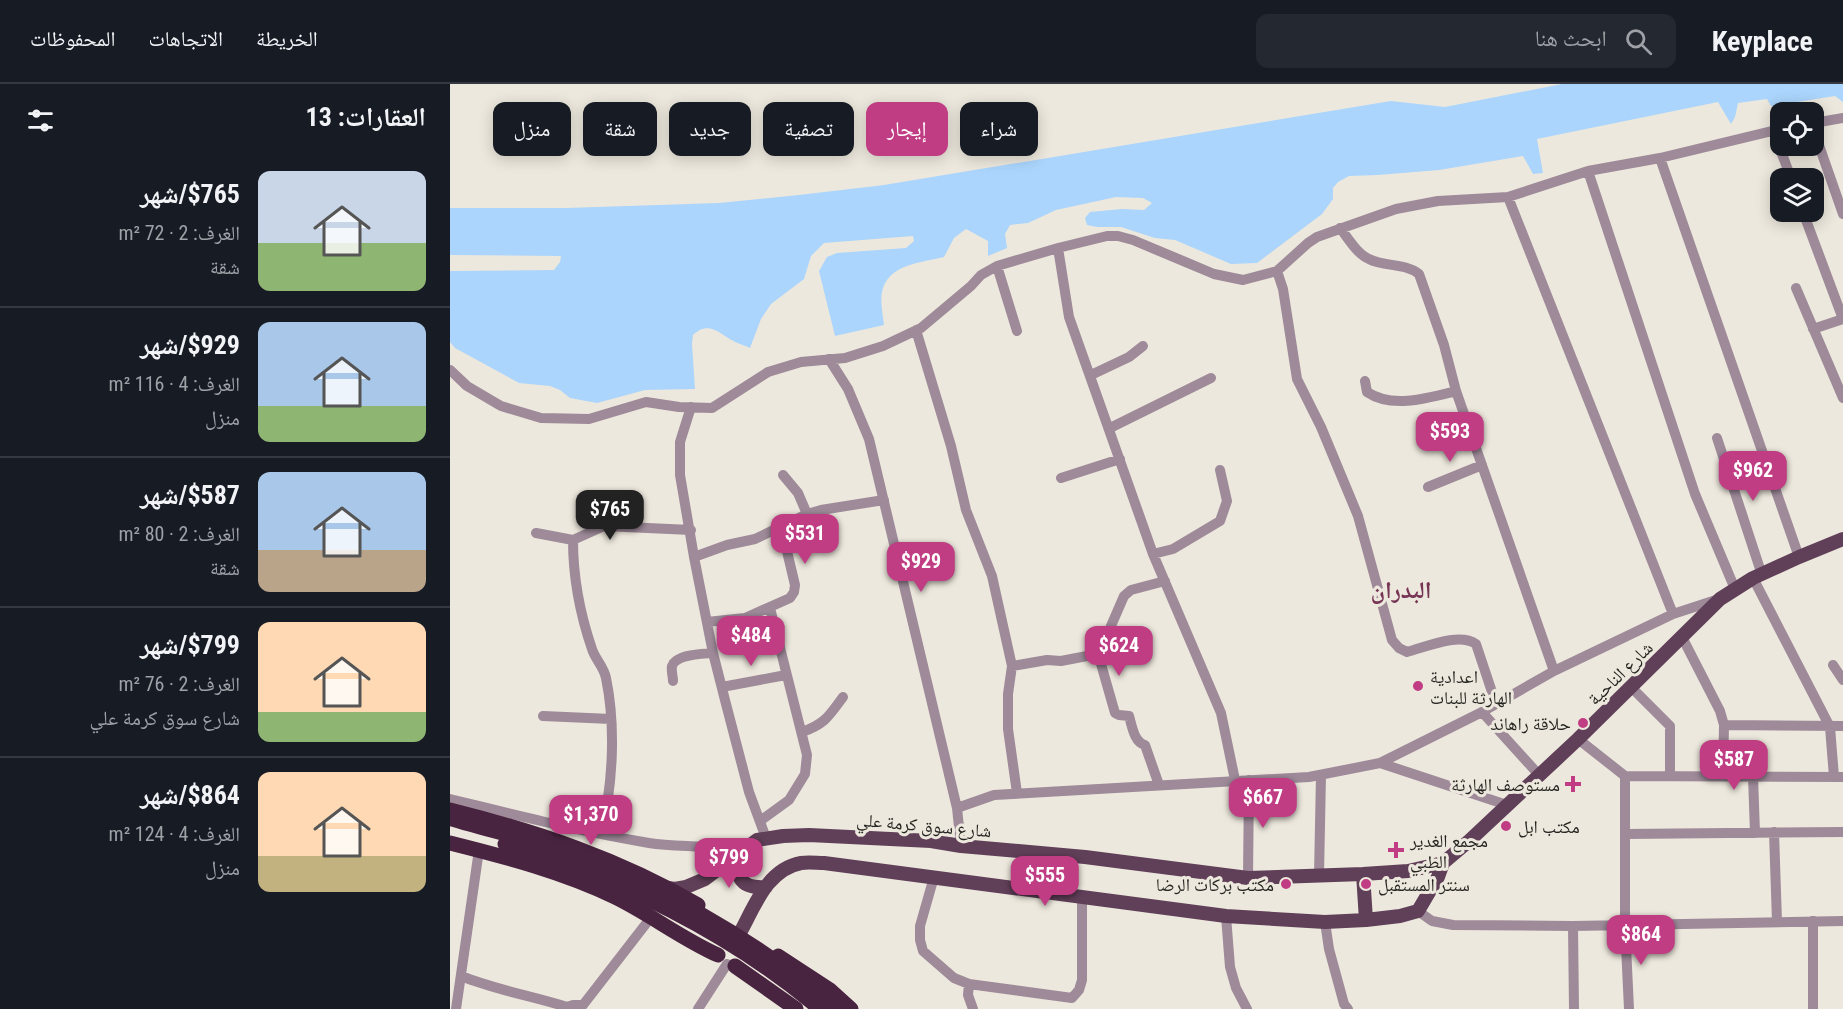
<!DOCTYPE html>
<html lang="ar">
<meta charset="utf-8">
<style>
body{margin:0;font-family:"Roboto Condensed","Noto Naskh Arabic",sans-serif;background:#242831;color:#f1f3f6;direction:rtl;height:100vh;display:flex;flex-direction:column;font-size:22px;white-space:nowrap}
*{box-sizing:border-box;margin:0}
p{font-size:20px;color:#9ea1a6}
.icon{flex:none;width:33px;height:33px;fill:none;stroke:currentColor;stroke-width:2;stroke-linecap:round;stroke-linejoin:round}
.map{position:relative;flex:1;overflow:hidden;direction:ltr}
.side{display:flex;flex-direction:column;background:#171b24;width:450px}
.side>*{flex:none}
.hud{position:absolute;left:18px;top:18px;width:570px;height:54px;direction:rtl;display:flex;gap:12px}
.controls{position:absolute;left:1320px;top:18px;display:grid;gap:12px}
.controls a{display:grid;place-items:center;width:54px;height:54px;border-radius:12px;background:#171b24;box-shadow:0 3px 15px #0003;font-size:30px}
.price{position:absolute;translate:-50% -51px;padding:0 14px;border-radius:12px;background:#c03d83;color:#fff;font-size:20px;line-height:39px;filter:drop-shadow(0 2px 3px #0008)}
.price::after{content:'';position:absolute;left:50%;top:36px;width:18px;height:14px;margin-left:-9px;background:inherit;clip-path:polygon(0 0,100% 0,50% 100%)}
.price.active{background:#222;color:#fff}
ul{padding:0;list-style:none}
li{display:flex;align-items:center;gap:18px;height:150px;padding:0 24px}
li+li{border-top:2px solid #363941}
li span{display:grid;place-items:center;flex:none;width:168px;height:120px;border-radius:12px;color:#555}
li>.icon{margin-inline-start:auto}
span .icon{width:72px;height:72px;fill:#fffc;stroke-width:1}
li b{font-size:26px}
h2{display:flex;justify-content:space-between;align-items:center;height:72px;padding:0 24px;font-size:26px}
.pill{padding:0 21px;border-radius:12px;background:#171b24;box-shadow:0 3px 15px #0003;font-size:21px;line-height:54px}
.pill.active{background:#c03d83;color:#fff}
header{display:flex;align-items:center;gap:36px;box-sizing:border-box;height:84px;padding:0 30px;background:#171b24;border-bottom:2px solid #363941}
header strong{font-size:28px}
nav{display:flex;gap:33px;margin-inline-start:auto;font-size:21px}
.search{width:420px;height:54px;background:#242831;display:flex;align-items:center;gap:15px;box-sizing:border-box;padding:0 21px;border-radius:12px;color:#9ea1a6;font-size:22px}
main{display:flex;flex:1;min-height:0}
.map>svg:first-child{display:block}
.water{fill:#abd5fc}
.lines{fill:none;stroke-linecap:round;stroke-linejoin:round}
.minor{stroke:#9e8a99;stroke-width:10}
.major{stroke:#603f58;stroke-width:14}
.highway{stroke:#492441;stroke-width:15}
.highway-bridge{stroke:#492441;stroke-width:15}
.poi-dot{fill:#c03d83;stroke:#ede8dd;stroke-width:2}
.labels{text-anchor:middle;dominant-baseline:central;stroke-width:6;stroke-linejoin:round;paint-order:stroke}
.street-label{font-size:18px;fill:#262521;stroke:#ede8dd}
.poi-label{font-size:18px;fill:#262521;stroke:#ede8dd;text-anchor:start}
.district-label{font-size:24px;font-weight:bold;fill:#773555;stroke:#ede8dd}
</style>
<header>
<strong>Keyplace</strong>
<div class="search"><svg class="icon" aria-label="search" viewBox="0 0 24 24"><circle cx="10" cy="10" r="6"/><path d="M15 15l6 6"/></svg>ابحث هنا</div>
<nav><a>الخريطة</a><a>الاتجاهات</a><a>المحفوظات</a></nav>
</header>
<main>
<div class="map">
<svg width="1393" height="925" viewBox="0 0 1393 925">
<rect width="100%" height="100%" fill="#ede8dd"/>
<!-- water -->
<path class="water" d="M1112,0H1393V18L1385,12L1321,22L1317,15L1288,19L1285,33L1281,40L1268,18L1087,55L1093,89L1083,90L1073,72L989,86L928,91L899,92L888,98L883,104V115L872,130L807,179L781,180L725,156L705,154L671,143H647L637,141L635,134L640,128L672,125L694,126L702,119L693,114L666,113L606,126L578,139L560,141L555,150L557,164L538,172V157L516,145L504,154L494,173C470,179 438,180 432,208C430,218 433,231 434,241L385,252L369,187L377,173L387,169L456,164L464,157L463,152L374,159L361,172L354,195L321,220L311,235L300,264C293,261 284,258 278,254C265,245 256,239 243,251L242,260L245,305L195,306L147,319L120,314L110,306L100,302L69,299L5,264L0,258V187L104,186L110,178L111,172L0,171V124H116L269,119L349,111L434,101L941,17L995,23Z"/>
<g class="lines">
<!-- minor -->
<path class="minor" d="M1364,39L1393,34
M1323,46L1341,94
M1364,47L1393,130
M1210,74L1330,45
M1138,87L1245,410L1285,505
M1058,113L1223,530
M1353,128L1393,235
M890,144C898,154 907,170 919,175C934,183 956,179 969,190L994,261L1006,307L1104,587
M608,164L619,233L703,470L771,629L785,696
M547,182L567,247
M827,187L833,205L847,295L871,343L908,432L942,556L949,564L957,568C976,563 1009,548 1026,560L1046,620
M1346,204L1393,314
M1363,245L1393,235
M466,246L501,362L516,426L542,492L562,582L558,610V645L567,709
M379,275L398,305L419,355L507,724L511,762
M0,286L17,302L51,322L91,334L139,335L196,318L229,323L262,324L318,288L351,278L395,274L433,262L471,244L521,202L531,191L547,182L608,164L657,152H668L683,156L764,190L793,196L827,187L858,159L867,153L946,125L988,117L1058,113L1138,87L1210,74L1349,473
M641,291L679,273L693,262
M915,297L917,308C942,325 978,314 1006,307
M241,323L230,358V391L244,473L263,569L276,620L299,708L316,754
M660,344L761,294
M1267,354L1312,491
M333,391L348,409L357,430
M611,394L670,375
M978,403L1032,381
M86,449L123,456L154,442L241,446
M123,456C123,492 130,530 142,565C145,575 154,583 156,594C166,643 163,701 151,750
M703,470L723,465L770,437L777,417L770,386
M244,473L277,461L305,455L357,430L371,426L434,416
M1303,494L1380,643L1384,693
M257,538L295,534L340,514L344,508L345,501L331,442
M1232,553L1270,627L1274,641L1393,642
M647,566L665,629L669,631L679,632C682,642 684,658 695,661L709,701
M1383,581L1393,596
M562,582L597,576L611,577L637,572L647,566L654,558L674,512L681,506L715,497
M223,597C223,592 221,587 222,582C226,570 252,570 263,569
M272,603L336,591
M1181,603L1220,642V692
M1032,628L1089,691
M93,632L161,635
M352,648C375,640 379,632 393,613
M1128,655L1175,692V841L1179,925
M930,679L1057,721
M1175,692L1393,693
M1273,692L1274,641
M1303,692L1305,749
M0,715C66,731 132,748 199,759C230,764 262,760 291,769
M507,724L544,711L859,693L930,679L1032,628L1104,587L1223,530L1269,515
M310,737L339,716L355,690L357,671L320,524
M1324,748L1327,838
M1176,750L1393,748
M869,791L871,691
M484,793L470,842V856L473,867L504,894L519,900L622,914L629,906L632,896V812
M798,794L799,696
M968,827L982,837L1003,841L1123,842L1393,837
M776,832L780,883L786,904L797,925
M875,838L879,865L894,920L898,925
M1123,842L1124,925
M11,892C46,906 82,912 117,923
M519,900L518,911L523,925
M6,925L29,766
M111,925L123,921H133L202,832
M248,925L277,880
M1363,925V837"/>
<!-- major -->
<path class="major" d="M291,769C284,791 289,805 316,803
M913,790L916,836
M218,804L225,805L236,803L255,795L307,756L333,752L359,751L481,757L511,762L635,773L798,794L913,790L958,787L993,779L1019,757L1128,655L1270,515L1303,494L1349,473L1393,455
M291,847C305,821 318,785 351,779C358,778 367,779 374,779L776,832L875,838L916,836L950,832L968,827L988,793L993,779"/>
<!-- highway -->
<path class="highway" d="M0,726C88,748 169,775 248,821
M0,759C56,773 113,788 165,813C200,830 232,855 268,871
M328,872L380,906L401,925
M285,882L346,925"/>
<!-- highway-bridge -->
<path class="highway-bridge" d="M2,735C35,745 70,753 103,764C206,799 304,855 388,925
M55,760C165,792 282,850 370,925"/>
</g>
<!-- markers -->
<g class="poi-dot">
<circle cx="968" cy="602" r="6"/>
<circle cx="1133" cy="639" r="6"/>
<path d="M1120 691h6v6h6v6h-6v6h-6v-6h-6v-6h6z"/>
<circle cx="1056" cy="742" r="6"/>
<path d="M943 757h6v6h6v6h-6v6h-6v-6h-6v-6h6z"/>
<circle cx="836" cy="800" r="6"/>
<circle cx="916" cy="800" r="6"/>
</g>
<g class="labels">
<!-- street labels -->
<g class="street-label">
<text transform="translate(1170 589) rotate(-44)">شارع الناحية</text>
<text transform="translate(474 741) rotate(5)">شارع سوق كرمة علي</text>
</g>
<!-- poi labels -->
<g class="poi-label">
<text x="980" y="592">اعدادية<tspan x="980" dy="21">الهارثة للبنات</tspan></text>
<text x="1121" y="639" text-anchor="end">حلاقة راهاند</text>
<text x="1110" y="700" text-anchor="end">مستوصف الهارثة</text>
<text x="1068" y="742">مكتب ابل</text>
<text x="960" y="756">مجمع الغدير<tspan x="960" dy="21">الطبي</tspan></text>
<text x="824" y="800" text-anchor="end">مكتب بركات الرضا</text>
<text x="928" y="800">سنتر المستقبل</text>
</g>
<!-- district labels -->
<g class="district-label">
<text x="951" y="506">البدران</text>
</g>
</g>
</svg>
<div class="controls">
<a><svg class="icon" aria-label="locate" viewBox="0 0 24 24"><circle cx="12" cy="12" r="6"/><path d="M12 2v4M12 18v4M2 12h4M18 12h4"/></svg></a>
<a><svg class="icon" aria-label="layers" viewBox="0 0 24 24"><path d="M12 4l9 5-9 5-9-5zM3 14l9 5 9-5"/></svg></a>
</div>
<b class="price" style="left:1000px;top:379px">$593</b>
<b class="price" style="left:1303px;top:418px">$962</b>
<b class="price active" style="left:160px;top:457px">$765</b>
<b class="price" style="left:355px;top:481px">$531</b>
<b class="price" style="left:471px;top:509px">$929</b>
<b class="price" style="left:301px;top:583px">$484</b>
<b class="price" style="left:669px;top:593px">$624</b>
<b class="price" style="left:1284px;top:707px">$587</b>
<b class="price" style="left:813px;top:745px">$667</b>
<b class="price" style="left:141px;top:762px">$1,370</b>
<b class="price" style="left:279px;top:805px">$799</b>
<b class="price" style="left:595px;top:823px">$555</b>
<b class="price" style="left:1191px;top:882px">$864</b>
<div class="hud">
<a class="pill">شراء</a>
<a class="pill active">إيجار</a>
<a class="pill">تصفية</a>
<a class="pill">جديد</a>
<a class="pill">شقة</a>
<a class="pill">منزل</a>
</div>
</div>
<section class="side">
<h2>العقارات: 13<svg class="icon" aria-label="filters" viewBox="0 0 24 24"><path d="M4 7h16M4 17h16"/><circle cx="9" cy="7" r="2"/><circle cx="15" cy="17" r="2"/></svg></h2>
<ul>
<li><span style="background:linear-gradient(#c9d6e8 60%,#8fb573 0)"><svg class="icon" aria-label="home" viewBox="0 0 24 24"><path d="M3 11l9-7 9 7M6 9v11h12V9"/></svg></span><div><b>$765/شهر</b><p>الغرف: 2 · 72 m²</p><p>شقة</p></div></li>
<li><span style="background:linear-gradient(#a9c7e8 70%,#8fb573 0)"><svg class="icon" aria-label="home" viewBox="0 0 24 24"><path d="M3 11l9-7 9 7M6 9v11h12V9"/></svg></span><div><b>$929/شهر</b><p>الغرف: 4 · 116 m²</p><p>منزل</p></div></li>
<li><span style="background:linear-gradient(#a9c7e8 65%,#b9a48a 0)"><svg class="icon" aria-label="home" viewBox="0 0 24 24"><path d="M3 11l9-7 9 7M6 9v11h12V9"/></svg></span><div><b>$587/شهر</b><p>الغرف: 2 · 80 m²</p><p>شقة</p></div></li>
<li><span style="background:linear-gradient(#ffd9b3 75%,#8fb573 0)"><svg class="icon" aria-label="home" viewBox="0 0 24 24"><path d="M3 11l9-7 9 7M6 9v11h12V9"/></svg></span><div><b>$799/شهر</b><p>الغرف: 2 · 76 m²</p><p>شارع سوق كرمة علي</p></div></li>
<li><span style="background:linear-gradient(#ffd9b3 70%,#c2b280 0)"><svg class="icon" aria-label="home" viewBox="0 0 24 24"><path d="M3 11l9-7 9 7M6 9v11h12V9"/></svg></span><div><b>$864/شهر</b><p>الغرف: 4 · 124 m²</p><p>منزل</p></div></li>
</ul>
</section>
</main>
